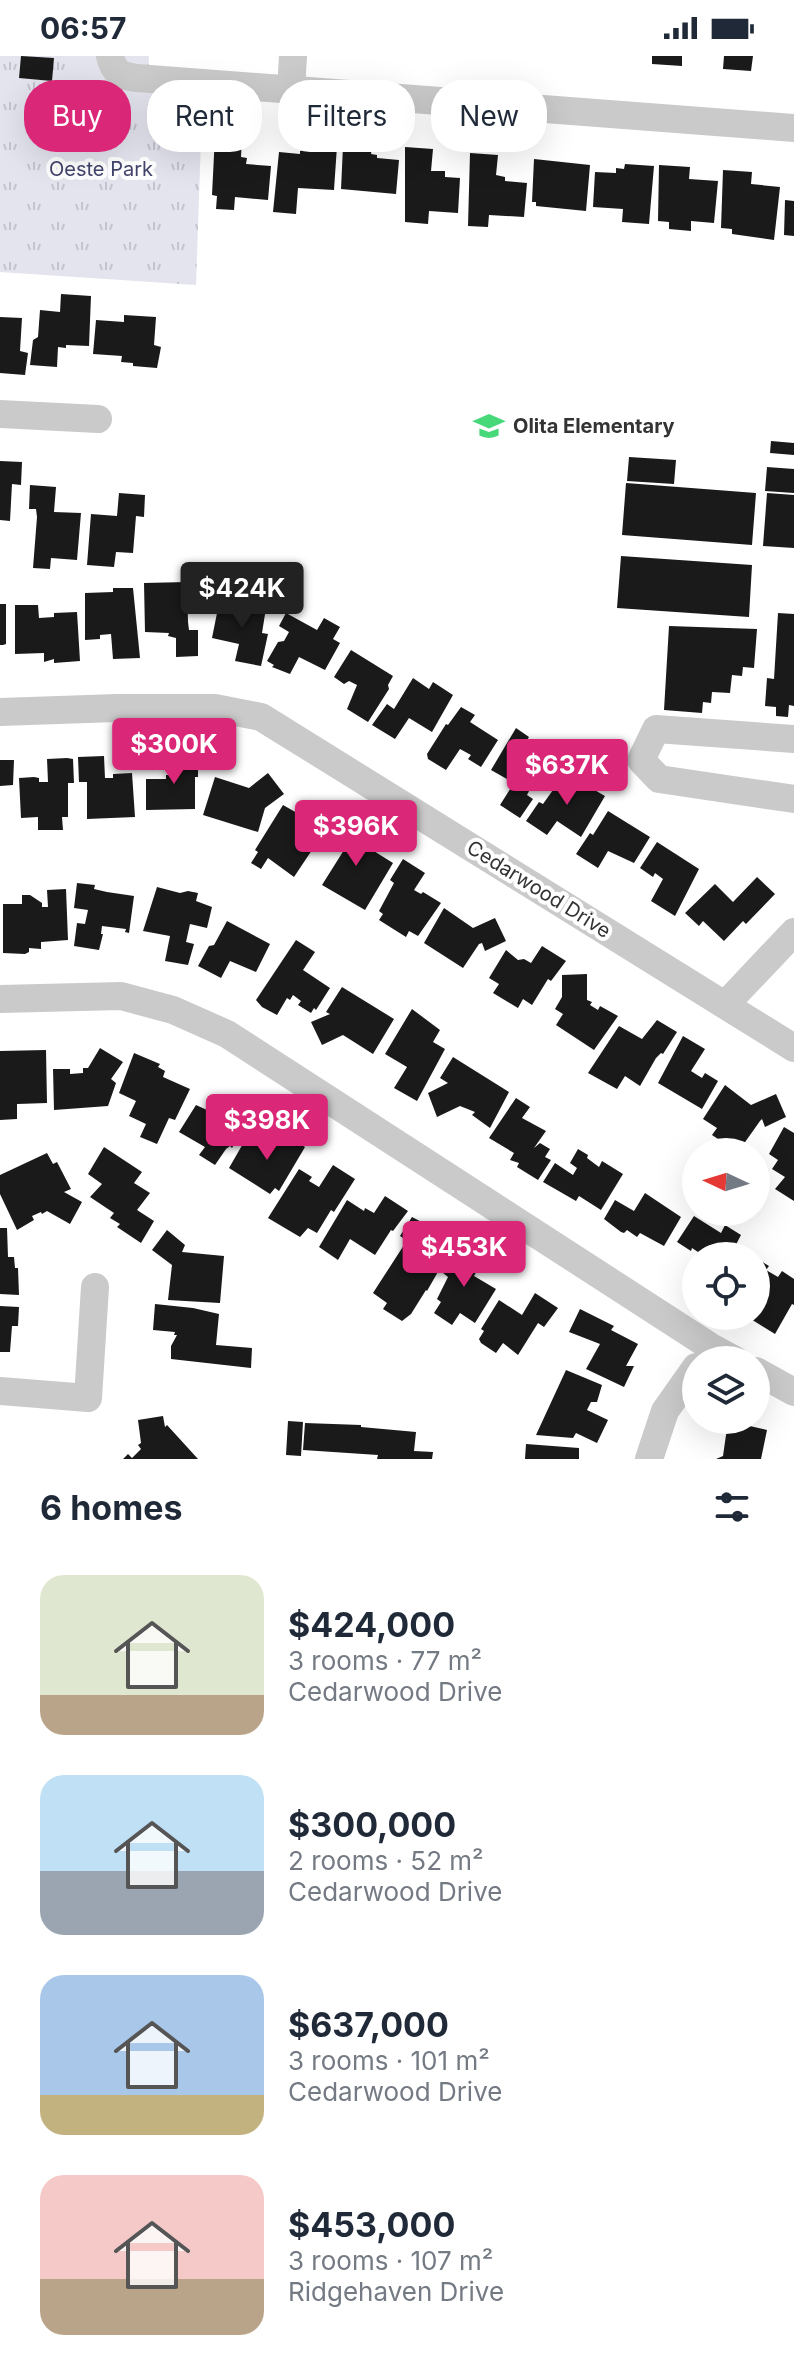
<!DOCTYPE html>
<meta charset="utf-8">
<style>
body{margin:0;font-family:Inter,sans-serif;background:#f2f2f3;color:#1f2937;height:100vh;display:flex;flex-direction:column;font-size:30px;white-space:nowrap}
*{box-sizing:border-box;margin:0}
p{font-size:26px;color:#747a83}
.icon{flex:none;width:44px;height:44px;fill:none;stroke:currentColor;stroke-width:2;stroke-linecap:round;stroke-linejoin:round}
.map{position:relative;height:1403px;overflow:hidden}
.drawer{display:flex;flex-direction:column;background:#fff;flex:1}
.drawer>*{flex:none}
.guide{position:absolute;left:24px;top:24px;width:746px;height:72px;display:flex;gap:16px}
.needle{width:52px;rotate:274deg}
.controls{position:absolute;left:682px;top:1082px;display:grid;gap:16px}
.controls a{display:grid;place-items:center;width:88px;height:88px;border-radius:50%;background:#fff;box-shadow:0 8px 32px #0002;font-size:40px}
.price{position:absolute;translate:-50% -68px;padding:0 18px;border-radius:8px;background:#db2777;color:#fff;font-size:26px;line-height:52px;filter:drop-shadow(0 2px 4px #0008)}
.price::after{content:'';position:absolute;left:50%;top:48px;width:24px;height:18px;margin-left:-12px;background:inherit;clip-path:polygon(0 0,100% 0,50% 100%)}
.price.active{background:#222;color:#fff}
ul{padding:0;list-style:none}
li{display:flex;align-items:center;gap:24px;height:200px;padding:0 40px}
li span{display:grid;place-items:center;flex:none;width:224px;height:160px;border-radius:24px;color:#555}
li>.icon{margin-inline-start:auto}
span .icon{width:96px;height:96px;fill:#fffc;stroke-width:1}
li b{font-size:34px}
h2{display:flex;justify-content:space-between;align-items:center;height:96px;padding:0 40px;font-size:34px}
.pill{padding:0 28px;border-radius:32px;background:#fff;box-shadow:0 8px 32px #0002;font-size:28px;line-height:72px}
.pill.active{background:#db2777;color:#fff}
.status{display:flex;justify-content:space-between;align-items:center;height:56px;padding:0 40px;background:#fff;direction:ltr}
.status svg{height:22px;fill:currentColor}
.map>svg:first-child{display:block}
.park{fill:url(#park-tufts)}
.building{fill:#1a1a1a}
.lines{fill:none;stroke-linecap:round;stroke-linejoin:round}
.minor{stroke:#cacaca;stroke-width:28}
.labels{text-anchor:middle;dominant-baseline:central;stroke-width:8;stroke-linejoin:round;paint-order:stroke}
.park-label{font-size:20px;fill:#43446c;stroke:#fff}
.poi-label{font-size:20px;font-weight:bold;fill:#333;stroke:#fff;text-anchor:start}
.street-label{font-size:20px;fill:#333;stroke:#fff}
</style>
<div class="status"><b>06:57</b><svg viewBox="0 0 49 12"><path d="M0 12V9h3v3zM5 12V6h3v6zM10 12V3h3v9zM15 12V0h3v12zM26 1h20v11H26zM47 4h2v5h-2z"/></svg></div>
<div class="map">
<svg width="794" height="1403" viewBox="0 0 794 1403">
<defs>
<pattern id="park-tufts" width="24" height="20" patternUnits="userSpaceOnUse" patternTransform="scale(2)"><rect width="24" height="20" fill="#e3e4ee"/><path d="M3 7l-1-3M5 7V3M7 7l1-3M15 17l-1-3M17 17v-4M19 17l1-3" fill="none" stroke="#c3c4cd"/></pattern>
</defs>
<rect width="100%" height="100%" fill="#fff"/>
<!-- park -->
<path class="park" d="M0,0H149L148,23L202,53L196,229L0,216Z"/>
<!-- building -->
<path class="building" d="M21,0L54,2L52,25L19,22Z
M652,0H682V10L652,8Z
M724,0H753L751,15L723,13Z
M215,79L242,81L241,101L247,102L246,108L271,110L268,144L235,141L234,154L216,153L217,140L212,139Z
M309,88L337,90L334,134L298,132L296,158L273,156L279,96L300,98V95L309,92Z
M343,90L372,92L371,98L377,99V102L399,104L396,138L341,133Z
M405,91L433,93L431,115H445V121L460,122L458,157L429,155L428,168L405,166Z
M470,97L498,99L496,119L505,121V125L527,127L524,161L489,159L488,171L468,170Z
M534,103L590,109L586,155L536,150V146H532Z
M625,108L654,110L649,168L622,166L623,153L593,151L595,116L616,117V112L624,113Z
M659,109L690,111L689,123L718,125L714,167L691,165V175L669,173V166L658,165Z
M723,114L752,116L751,128L780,131L774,184L732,178V173L721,172Z
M785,144L794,145V180L784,179Z
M61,238L91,240L89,290L66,289V292L58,291L57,311L30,309L33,284L38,281L40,254L60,256Z
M124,259L156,261L154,289L161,291L157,312L133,310V307L121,306L122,300L93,298L96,264L124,266Z
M0,261L22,262L20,295L28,297L25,319L0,317Z
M771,385L794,387V399L770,397Z
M629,401L676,404L674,428L627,425Z
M0,405L22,406L21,429L12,428L10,465L0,464Z
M767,411L794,413V437L765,435Z
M626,427L756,437L752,489L622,479Z
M30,429L56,431L54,456L81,457L77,504L51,502L50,513L33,512L37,461L36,453H29Z
M119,437L145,439L144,461L136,460L133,497L116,496L114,511L87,509L91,458L117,460Z
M767,437L794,439V492L763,490Z
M621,500L752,509L749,561L617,552Z
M187,526L188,566L189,574H198V600L176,601V582L168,580L169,577L145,576L144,527Z
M113,532H133L140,602L113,603L111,578L100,579V583L85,584V537L113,536Z
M220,542L266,552L262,577L268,578L261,610L235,605L239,588L212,582Z
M0,548H6V588L3,589H0Z
M15,549H38L39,562L54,561V557L77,556L80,605L54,607V603L44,606V597L15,598Z
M286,557L317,574L324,562L340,571L333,583L340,587L325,614L299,601L290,618L272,611L274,609L267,605L278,586L284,585L289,576L279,570Z
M778,557L794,558V650L789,649L788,661L776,660V651L765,650L767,622L774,623Z
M669,570L757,573L754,612L743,611L742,620L732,619L730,637L712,636L711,647L703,646L702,657L664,654Z
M351,594L393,620L388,629L389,633L368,666L347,653L357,629L349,625L344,628L334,621Z
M413,622L429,633L433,626L453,639L432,676L409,662L395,683L372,669L387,648L394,653Z
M461,651L475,659L470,666L498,684L481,711L468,703L471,699L460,693L446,714L428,703L427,698L446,668L448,669Z
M516,672L529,681L522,692L546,707L531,731L527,739L533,743L520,762L500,749L514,727L491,714Z
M172,699L190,701V699H198V721H195V753L146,754V723H166V719H173Z
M104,700L105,722H113V718L132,717L135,761L87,763V726H79L78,701Z
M67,702L73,703L74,727H68V761H62L63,774H38V761L21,762L19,722L34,721L39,722V726H48L47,703Z
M0,704H14L13,729L0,730Z
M268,717L284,738L265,752L258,776L203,759L215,721L249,732Z
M565,717L605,740L581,781L557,765L547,779L526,765L539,746L543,748Z
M283,749L297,757L300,760L298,763L305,768L316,749L338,763L325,783L322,781L310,797L294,821L268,802L261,813L251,807L258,796L255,794Z
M608,755L650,781L634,807L608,795L598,812L576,798L590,777L593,779Z
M344,765L366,779L364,782L371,787L369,792L393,807L365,854L322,829L344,794L331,785Z
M657,786L699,813L675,860L651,845L663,823L655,817L653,821L640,812Z
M403,803L425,817L414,834L421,838L423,836L441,847L418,880L409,875L406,881L379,864L383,858L379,855L394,827L390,824Z
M757,821L775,838L746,868L743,865L724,885L703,865L699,870L685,857L715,828L733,846Z
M77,827L95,829L94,833L107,836L134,840L129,877L125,876L126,873L102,870L101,878H103L99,894L74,890L77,867L85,868L88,854L74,852Z
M157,831L180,837L188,835L198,837L196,845L212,851L207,872L190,868L186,886L194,888L188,909L165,905L170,880L143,875Z
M66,833L68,884L41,886V893L29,892V896L25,898L3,897V848H22V839H30L42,847V851H48L47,834Z
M444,852L473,872L495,862L506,885L485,895L482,887L479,888L463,912L424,887Z
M227,865L270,888L256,916L230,905L221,922L198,910L209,890L214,889Z
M296,884L315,896L303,914L330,932L316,954L314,952L311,957L298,949L301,945L293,939L290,944L287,942L277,959L262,951L256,944Z
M542,890L566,905L551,925L548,923L532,949L523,943L518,952L493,937L499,928L489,922L506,894L518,904L524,903L531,907Z
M587,918V944L592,946L590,949L598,954L600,950L618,960L594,994L556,969L563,958L555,953L562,941V919Z
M342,931L394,963L373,998L343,979L322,989L311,966L330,958L326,956Z
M412,953L440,974L433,986L445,993L417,1045L394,1032L407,1011L385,998Z
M657,964L677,976L663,998L661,997L656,1002L640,1030L625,1020L617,1033L588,1017L619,970L642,983Z
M683,980L705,993L691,1015L702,1022L705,1017L718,1025L702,1053L658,1027Z
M100,992L123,1006L111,1023L116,1027L108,1050L54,1054L53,1013H70V1018L83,1017V1012H88Z
M46,994L47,1047L17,1048V1063L0,1064V995Z
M134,997L160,1008L158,1011L165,1015L163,1021L190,1033L175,1064L169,1062L157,1088L140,1081L146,1068L129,1060L136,1045L119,1037Z
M453,1001L509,1036L490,1072L472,1059L475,1056L460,1050L437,1061L428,1037L448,1027L440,1022Z
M725,1029L751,1049L776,1038L786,1061L765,1071L762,1063L760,1065L743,1089L738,1085L733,1093L712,1079L717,1072L703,1063Z
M516,1042L530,1051L522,1062L546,1075L534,1092L540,1087L550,1093L545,1101L551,1104L538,1124L517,1111L519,1107L510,1104L514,1097L489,1082Z
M230,1045L253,1059L232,1092L230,1090L226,1093L215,1109L199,1099L205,1091L179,1076L196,1049L207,1054L206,1060L213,1065L216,1061L219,1063Z
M784,1071L794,1077V1145L775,1133L785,1121L772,1113L778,1104L769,1098Z
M283,1077L305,1091L279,1135L275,1132L270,1138L229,1112L248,1079L268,1096Z
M104,1091L142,1116L134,1127L150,1137L137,1154L154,1165L141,1187L117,1171L120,1168L110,1162L114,1157L90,1141L102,1128L88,1118Z
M578,1093L588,1099L587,1102L599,1111L602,1105L623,1118L601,1154L579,1140L576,1145L543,1126L555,1107L573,1119L577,1112L570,1107Z
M47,1097L53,1108L57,1106L71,1133L64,1136L82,1146L70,1168L47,1155L42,1158L41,1156L32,1160L34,1164L17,1174L0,1138V1119Z
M333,1109L355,1123L334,1156L331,1154L317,1177L308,1172L300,1181L268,1162L299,1113L312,1121L309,1125L319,1131Z
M645,1137L681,1161L664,1190L640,1177L637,1181L627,1174L624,1177L621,1176L604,1163L615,1144L634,1155Z
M385,1140L408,1155L393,1175L391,1174L375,1199L350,1183L338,1204L319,1191L347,1144L364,1155L365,1152L374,1157Z
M694,1160L721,1177L725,1169L741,1179L730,1200H699L701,1198L692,1192L691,1195L677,1186Z
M412,1161L433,1172L421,1195L443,1207L427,1235L426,1234L411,1258L402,1265L383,1253L387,1247L373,1237L404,1189L406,1184L400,1180Z
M0,1172H7L8,1201H14L15,1212H18L19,1239L0,1238Z
M167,1174L185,1189L182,1196L224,1200L220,1247L168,1244L172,1209L152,1194Z
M462,1191L483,1204L474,1220L496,1233L475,1267L460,1257L452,1269L434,1257L441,1246L437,1243L448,1221L443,1217Z
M756,1202L769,1210L766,1214L778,1221L782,1215L794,1223V1249L792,1248L775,1278L746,1260H756Z
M535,1237L558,1252L544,1271L538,1267L518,1299L503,1287L496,1297L481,1287L479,1283L484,1275L481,1273L499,1244L522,1259Z
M155,1248L193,1252L219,1258L216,1289L252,1292L251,1312L171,1303V1290L177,1279H174L175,1276L153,1274Z
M0,1250L19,1251L18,1270H12L10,1296H0Z
M580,1253L614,1270L611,1274L638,1288L626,1310H634L624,1331L586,1313L600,1288L569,1276Z
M566,1314L602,1329L597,1346H591L587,1354L608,1364L597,1387L576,1377L573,1382L536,1379Z
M163,1360L165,1371L167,1369L198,1403H123L128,1398L132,1402L141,1393L138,1389L141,1387L138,1364Z
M288,1365L303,1366L301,1400L286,1399Z
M728,1365L767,1374L761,1403H716L723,1400Z
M305,1367L361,1369V1371L416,1376L414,1395L433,1396L432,1403H377L378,1399L303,1394Z
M526,1388L579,1392V1403H525Z"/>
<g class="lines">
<!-- minor -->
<path class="minor" d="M110,0C114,17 121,20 137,22L794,72
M291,34L293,0
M0,358L98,363
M0,656L117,652H215L261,661L794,992
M794,683L656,673L641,704L659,723L794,743
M0,943L121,940L173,954L227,978L711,1291L735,1304
M725,949L794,876
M756,1315L794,1336
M0,1335L88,1342L95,1231
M649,1403L665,1355L696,1311"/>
</g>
<!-- icons -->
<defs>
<g id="school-bare" transform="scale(2.4)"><path d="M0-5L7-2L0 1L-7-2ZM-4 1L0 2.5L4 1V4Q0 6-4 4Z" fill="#47d87a" stroke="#fff" stroke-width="2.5" paint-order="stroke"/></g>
</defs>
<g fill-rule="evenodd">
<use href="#school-bare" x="489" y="370"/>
</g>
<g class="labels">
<!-- park labels -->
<g class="park-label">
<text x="101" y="113">Oeste Park</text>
</g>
<!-- poi labels -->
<g class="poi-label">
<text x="513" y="370">Olita Elementary</text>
</g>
<!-- street labels -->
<g class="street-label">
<text transform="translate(539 833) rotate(32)">Cedarwood Drive</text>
</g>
</g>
</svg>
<div class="controls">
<a><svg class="needle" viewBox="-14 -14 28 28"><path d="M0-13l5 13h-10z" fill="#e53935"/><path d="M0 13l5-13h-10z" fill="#747a83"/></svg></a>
<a><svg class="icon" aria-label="locate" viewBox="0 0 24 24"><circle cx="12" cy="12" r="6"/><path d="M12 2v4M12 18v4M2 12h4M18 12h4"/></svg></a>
<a><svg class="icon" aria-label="layers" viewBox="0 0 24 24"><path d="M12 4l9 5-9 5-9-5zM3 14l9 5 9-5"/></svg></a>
</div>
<b class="price active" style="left:242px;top:574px">$424K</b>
<b class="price" style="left:174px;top:730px">$300K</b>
<b class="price" style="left:567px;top:751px">$637K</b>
<b class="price" style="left:356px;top:812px">$396K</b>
<b class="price" style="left:267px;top:1106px">$398K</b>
<b class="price" style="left:464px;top:1233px">$453K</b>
<div class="guide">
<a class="pill active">Buy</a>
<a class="pill">Rent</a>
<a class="pill">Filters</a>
<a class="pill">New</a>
</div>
</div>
<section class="drawer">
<h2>6 homes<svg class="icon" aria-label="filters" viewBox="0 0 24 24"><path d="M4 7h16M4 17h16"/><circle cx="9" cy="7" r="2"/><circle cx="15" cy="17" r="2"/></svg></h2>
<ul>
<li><span style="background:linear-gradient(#dfe7d0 75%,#b9a48a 0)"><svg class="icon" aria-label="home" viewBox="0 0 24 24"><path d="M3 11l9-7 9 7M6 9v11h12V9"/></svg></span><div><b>$424,000</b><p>3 rooms · 77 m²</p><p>Cedarwood Drive</p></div></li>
<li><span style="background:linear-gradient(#bfe0f5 60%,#9aa5b1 0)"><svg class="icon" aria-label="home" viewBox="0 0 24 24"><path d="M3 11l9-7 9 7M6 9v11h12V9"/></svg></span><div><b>$300,000</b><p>2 rooms · 52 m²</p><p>Cedarwood Drive</p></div></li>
<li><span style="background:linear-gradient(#a9c7e8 75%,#c2b280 0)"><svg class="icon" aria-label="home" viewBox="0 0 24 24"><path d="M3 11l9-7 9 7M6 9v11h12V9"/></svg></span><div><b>$637,000</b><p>3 rooms · 101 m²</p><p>Cedarwood Drive</p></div></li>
<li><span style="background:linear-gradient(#f6c9c9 65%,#b9a48a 0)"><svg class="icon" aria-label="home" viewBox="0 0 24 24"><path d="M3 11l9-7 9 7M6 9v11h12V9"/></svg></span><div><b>$453,000</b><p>3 rooms · 107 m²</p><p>Ridgehaven Drive</p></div></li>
</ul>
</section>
